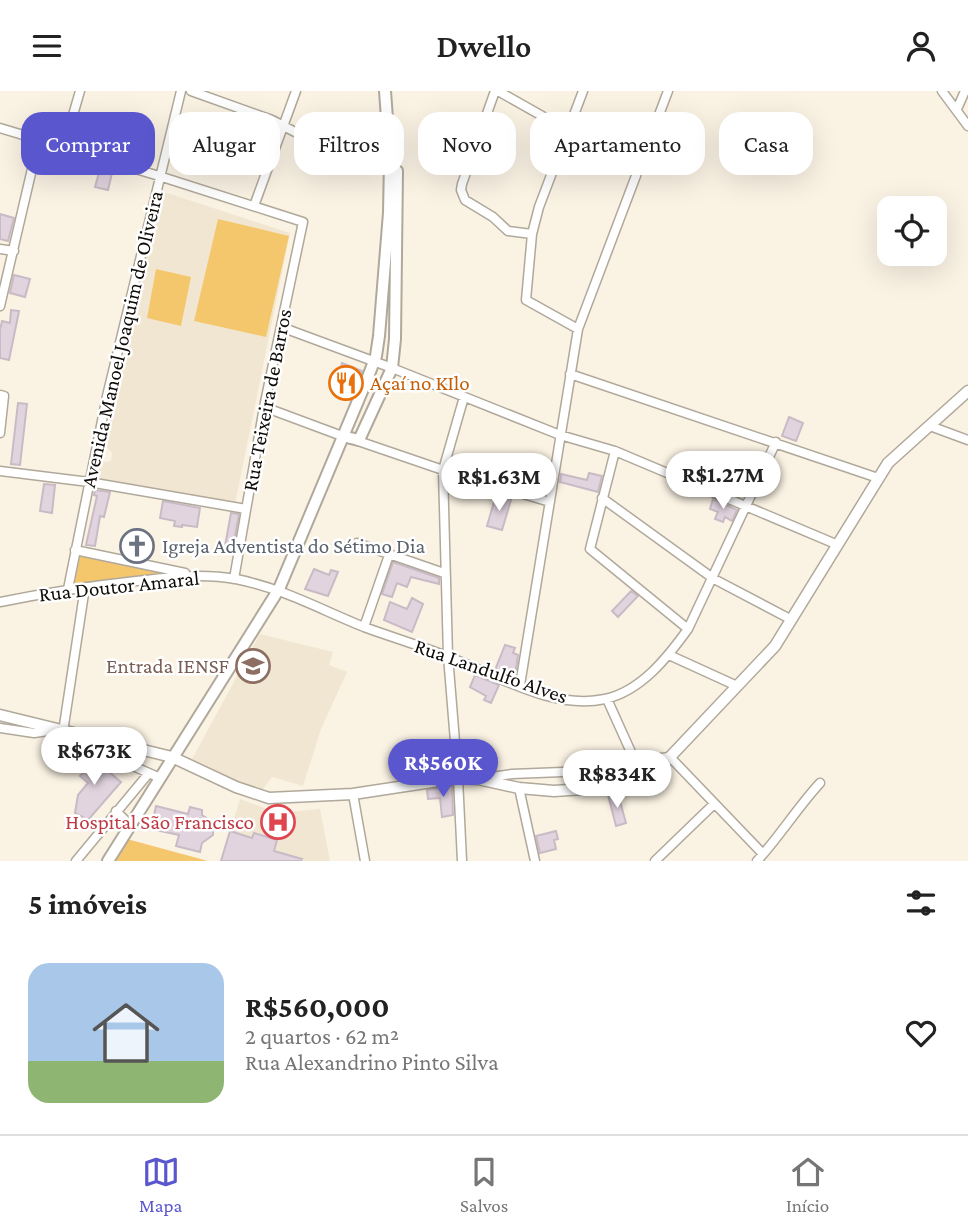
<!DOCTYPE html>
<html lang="pt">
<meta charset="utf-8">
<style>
body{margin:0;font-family:"Crimson Pro",serif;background:#f2f2f2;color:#222;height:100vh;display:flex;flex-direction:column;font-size:26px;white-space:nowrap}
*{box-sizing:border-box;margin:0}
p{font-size:23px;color:#767676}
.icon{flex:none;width:38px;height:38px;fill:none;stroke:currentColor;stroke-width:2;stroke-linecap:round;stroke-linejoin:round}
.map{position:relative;height:770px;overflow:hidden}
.sheet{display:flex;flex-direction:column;background:#fff;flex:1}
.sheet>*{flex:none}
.banner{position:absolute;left:21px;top:21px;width:928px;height:63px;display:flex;gap:14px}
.buttons{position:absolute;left:877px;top:105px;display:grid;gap:14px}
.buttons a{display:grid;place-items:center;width:70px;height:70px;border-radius:14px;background:#fff;box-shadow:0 7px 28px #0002;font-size:35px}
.price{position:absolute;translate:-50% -60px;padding:0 16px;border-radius:24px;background:#fff;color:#222;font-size:23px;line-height:46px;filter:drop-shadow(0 2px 4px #0008)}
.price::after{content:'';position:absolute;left:50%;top:42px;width:21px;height:16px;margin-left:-10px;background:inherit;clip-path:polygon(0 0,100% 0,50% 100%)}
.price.on{background:#5a56ce;color:#fff}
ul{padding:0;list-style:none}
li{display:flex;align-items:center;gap:21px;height:175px;padding:0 28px}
li span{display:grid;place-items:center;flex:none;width:196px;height:140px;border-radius:21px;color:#555}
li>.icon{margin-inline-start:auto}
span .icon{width:84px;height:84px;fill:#fffc;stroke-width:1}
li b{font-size:30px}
h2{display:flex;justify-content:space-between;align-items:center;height:84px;padding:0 28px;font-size:30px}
.chip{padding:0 24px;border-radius:21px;background:#fff;box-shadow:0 7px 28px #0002;font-size:24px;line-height:63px}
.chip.on{background:#5a56ce;color:#fff}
header{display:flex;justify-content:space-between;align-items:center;height:91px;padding:0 28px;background:#fff;font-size:32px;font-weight:600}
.menu{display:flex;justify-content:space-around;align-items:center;height:98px;border-top:2px solid #e0e0e0;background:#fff;font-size:19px;color:#767676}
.menu a{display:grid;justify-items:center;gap:4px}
.menu .on{color:#5a56ce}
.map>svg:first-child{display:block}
.built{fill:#f1e6d1}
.green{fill:#f5c76d}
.building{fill:#e2d4df;stroke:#c9bbc6;stroke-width:2}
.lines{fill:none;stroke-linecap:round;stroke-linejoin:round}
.minor-casing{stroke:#b0a99b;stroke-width:11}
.tertiary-casing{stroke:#b0a99b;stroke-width:13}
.secondary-casing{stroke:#b0a99b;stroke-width:14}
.minor{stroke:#fff;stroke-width:8}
.tertiary{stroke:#fff;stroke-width:10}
.secondary{stroke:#fff;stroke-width:10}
.labels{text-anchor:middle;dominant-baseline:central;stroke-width:5;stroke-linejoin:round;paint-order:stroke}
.street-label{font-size:21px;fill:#0f0c08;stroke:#fff}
.food-label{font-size:21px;fill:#c56008;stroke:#fff;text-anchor:start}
.worship-label{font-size:21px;fill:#5b616d;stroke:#fff;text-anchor:start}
.education-label{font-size:21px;fill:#785e54;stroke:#fff;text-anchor:end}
.health-label{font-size:21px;fill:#be3a42;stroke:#fff;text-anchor:end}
</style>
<header><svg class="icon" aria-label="menu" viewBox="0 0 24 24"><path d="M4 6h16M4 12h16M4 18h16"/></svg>Dwello<svg class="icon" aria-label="person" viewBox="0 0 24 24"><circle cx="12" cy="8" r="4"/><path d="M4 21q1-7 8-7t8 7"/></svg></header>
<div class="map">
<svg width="968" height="770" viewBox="0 0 968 770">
<rect width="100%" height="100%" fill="#faf2e3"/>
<!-- built -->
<path class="built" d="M161,100L290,142L235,413L95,389L99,372L111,370L112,362L104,353Z
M260,543L333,561L329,574L347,581L321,638L303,695L272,686L260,702L191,670Z
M240,708L278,722L320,718L330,770H221Z"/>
<!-- green -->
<path class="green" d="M218,128L289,145L266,246L194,230Z
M156,178L191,186L181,235L147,227Z
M80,464L172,483L74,495Z
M127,748L208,770H114Z"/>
<!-- building -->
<path class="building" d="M101,74L113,78L108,99L95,96Z
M0,123L14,127L8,150L0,148Z
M14,184L30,188L25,206L10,202Z
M11,219L19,220L9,269L0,267V239L2,230L10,232Z
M342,272L362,280L354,299L333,292L335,284L339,285Z
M18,312L27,313L20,374L11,373Z
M789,326L803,332L796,350L782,345Z
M589,382L602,385L598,401L560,391L561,383L587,389Z
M44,393L55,394L52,422L40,420Z
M95,399L110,401L104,426L100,425L95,455L86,454L97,405L94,404Z
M496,404L511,409L502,439L487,435Z
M713,408L737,419L732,430L725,426L723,431L715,428L718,421L710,418Z
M163,410L200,417L197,436L182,434V436L174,435L175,430L160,427Z
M231,422L239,423L233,456L225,455Z
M133,439L145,441L141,466L129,464Z
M393,471L439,487V493L411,486L407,496L397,492L392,506L382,503Z
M314,478L329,484L331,479L338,481L328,505L305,498Z
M631,500L638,505L618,526L612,520Z
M412,507L423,513L412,541L384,529L390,511L407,518Z
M505,554L515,557L513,562L518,564L515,585L495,579Z
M475,584L499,594L491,612L484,609L486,605L470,596Z
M86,661L121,691L88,729L75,722L78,704L88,692L80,685L85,680L76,673Z
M452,695L453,724L442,726L440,707L428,708L427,699Z
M618,703L626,732L616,735L608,704Z
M156,715L188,723L190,716L202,719V724L213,731V744L202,752L200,761L176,755L179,744L151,738Z
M230,740L252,747L254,742L277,749L274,760L302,768L301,770H221Z
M556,740L558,748L554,749L556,758L540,762L536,745Z"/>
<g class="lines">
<!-- minor casing -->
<g class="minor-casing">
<path id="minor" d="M191,0L272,29L295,41L397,69
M495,0L462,93L461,99L465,109L493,126L508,140L532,143
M498,0L567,39L642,69
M942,0L968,35
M957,18L965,0
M0,37L159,85L303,131L264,316L234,488
M64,55L80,0
M254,115L296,0
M0,158L14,160
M0,215L39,48
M281,236L392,277L560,344L615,360L838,454
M578,238L526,209L532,143L539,116L583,0
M570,283L878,387
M0,304L4,305L0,342
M264,316L342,345
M930,335L968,349
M358,350L443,379L550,411
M615,360L590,458L688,538
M0,380L89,391L246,418
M602,407L714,488L792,529
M357,452L444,482
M75,459L185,482
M68,498L107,305L181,0
M0,511C45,502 90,495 136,490C170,486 202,482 236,488C285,498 319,518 364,536C394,547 425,556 454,568C500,586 554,619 605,608C641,600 667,567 688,538L776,351
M364,536L389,464
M669,564L737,595
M520,594L578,238L668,0
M607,608L635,670
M0,637L34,642L55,639
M63,641L85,496
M76,645L104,662L160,687
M485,687L512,683L613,679L635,670L670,666L763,763
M519,697L535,770
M353,703L365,770
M116,720L130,734
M76,770L149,682
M462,770L458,687L448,565L443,379L464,306
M655,770L714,713
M757,770C780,745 797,717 820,692"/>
</g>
<!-- tertiary casing -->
<g class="tertiary-casing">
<path id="tertiary" d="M0,624L172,666L236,696L269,707L353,703L458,687L478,688L519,697L554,700L615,696L651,684L670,666L775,555L888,372L968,300"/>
</g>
<!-- secondary casing -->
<g class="secondary-casing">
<path id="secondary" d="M342,345L359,349L392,277L395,248L397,80
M108,770L279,498L368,286L376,265L379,245L389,122L390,69L385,0"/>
</g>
<!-- minor -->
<use href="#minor" class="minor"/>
<!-- tertiary -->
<use href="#tertiary" class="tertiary"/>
<!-- secondary -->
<use href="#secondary" class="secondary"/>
</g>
<!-- icons -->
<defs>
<g id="restaurant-ring" transform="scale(1.75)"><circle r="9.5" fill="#fff" stroke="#e8710a" stroke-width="1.5"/><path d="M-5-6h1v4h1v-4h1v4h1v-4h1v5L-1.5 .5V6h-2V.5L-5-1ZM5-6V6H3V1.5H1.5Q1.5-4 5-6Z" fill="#e8710a"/></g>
<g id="church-ring" transform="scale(1.75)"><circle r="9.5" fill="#fff" stroke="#6b7280" stroke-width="1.5"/><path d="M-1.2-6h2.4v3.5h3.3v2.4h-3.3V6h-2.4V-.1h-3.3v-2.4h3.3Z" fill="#6b7280"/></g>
<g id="school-ring" transform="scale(1.75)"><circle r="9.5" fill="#fff" stroke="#8d6e63" stroke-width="1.5"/><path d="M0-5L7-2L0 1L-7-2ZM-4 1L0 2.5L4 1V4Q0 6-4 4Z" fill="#8d6e63"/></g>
<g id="hospital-ring" transform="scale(1.75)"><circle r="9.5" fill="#fff" stroke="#e0444e" stroke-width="1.5"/><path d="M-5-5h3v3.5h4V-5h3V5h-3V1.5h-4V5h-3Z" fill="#e0444e"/></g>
</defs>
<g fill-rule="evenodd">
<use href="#restaurant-ring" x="346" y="292"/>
<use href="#church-ring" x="137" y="455"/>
<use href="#school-ring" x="253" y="575"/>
<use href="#hospital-ring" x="278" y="731"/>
</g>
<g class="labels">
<!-- street labels -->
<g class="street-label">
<text transform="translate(122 248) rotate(-77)">Avenida Manoel Joaquim de Oliveira</text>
<text transform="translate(267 309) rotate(-79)">Rua Teixeira de Barros</text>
<text transform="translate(119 495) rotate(-6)">Rua Doutor Amaral</text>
<text transform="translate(491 580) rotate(19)">Rua Landulfo Alves</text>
</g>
<!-- food labels -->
<g class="food-label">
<text x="370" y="292">Açaí no KIlo</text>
</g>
<!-- worship labels -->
<g class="worship-label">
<text x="162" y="455">Igreja Adventista do Sétimo Dia</text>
</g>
<!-- education labels -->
<g class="education-label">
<text x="229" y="575">Entrada IENSF</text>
</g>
<!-- health labels -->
<g class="health-label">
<text x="254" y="731">Hospital São Francisco</text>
</g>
</g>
</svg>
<div class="buttons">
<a><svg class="icon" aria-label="locate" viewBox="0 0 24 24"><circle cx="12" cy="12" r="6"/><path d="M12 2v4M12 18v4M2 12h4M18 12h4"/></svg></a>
</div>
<b class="price" style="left:723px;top:420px">R$1.27M</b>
<b class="price" style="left:499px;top:422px">R$1.63M</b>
<b class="price" style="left:94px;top:696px">R$673K</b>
<b class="price on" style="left:443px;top:708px">R$560K</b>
<b class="price" style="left:617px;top:719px">R$834K</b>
<div class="banner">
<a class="chip on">Comprar</a>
<a class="chip">Alugar</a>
<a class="chip">Filtros</a>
<a class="chip">Novo</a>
<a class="chip">Apartamento</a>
<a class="chip">Casa</a>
</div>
</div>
<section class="sheet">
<h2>5 imóveis<svg class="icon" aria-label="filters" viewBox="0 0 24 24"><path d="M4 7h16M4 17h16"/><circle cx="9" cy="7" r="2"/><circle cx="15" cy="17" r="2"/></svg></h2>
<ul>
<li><span style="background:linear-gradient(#a9c7e8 70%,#8fb573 0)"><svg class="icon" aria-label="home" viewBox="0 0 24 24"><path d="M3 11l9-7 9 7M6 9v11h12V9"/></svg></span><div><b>R$560,000</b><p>2 quartos · 62 m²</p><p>Rua Alexandrino Pinto Silva</p></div><svg class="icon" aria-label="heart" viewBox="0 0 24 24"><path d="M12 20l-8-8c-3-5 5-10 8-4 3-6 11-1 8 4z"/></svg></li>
</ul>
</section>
<nav class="menu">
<a class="on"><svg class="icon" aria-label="map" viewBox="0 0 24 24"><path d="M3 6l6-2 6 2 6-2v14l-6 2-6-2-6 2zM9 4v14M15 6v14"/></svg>Mapa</a>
<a><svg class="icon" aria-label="saved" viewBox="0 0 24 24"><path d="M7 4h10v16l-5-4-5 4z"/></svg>Salvos</a>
<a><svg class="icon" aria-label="home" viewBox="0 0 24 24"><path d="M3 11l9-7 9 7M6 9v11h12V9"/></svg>Início</a>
</nav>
